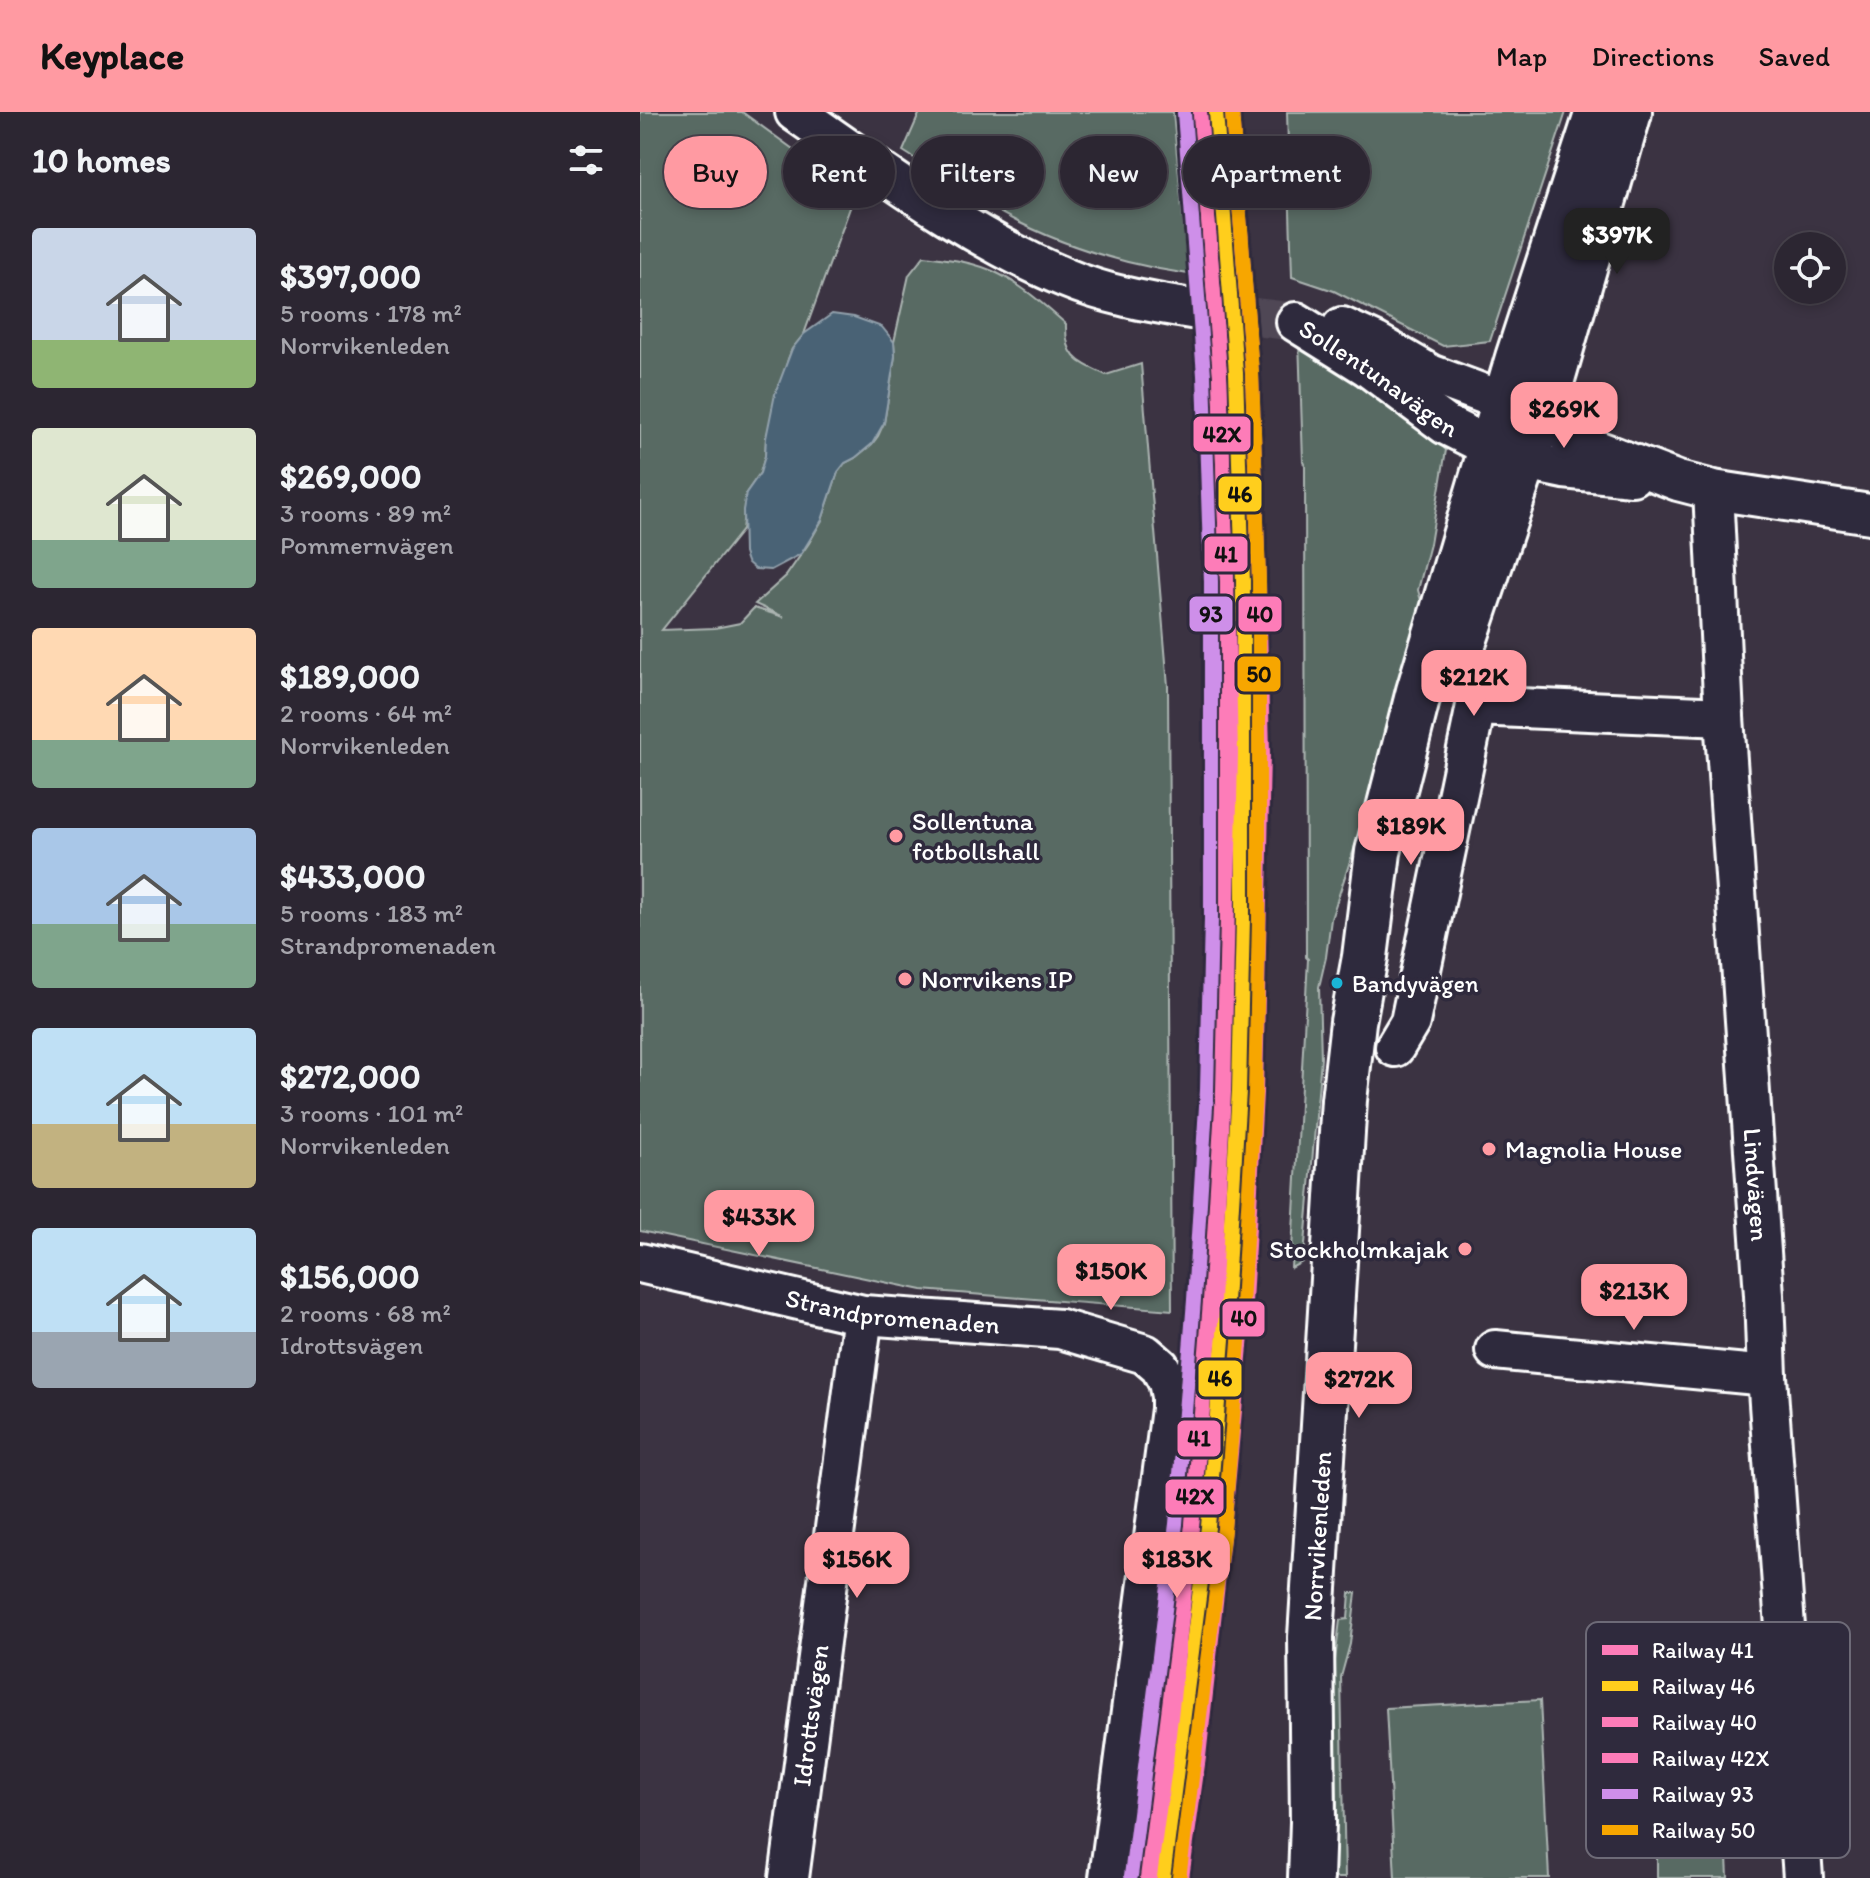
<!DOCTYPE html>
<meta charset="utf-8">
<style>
body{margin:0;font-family:Itim,sans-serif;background:#342e3a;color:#f1f3f6;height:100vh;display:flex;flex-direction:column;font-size:30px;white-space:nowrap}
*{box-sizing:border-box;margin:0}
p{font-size:26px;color:#a6a5ac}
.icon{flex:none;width:44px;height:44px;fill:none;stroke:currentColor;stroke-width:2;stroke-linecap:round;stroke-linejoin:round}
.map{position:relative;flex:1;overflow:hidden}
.details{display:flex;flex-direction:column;background:#2c2632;width:640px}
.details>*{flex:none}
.hud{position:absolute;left:24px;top:24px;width:760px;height:72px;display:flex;gap:16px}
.fabs{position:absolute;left:1134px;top:120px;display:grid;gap:16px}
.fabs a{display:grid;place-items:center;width:72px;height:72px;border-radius:50%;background:#2c2632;box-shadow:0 4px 12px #0003,0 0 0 2px #48434d;font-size:40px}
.price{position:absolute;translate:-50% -68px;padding:0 18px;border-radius:16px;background:#ff9aa2;color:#111;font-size:26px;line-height:52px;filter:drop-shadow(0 2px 4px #0008)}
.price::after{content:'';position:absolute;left:50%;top:48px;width:24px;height:18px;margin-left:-12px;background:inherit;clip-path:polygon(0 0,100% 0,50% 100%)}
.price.active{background:#222;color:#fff}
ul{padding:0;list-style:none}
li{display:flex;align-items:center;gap:24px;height:200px;padding:0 32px}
li span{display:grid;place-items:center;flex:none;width:224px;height:160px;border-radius:8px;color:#555}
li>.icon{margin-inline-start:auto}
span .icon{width:96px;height:96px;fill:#fffc;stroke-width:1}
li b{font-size:34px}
h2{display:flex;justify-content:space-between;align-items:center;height:96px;padding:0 32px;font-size:34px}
.tag{padding:0 28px;border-radius:36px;background:#2c2632;box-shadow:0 4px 12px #0003,0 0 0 2px #48434d;font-size:28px;line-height:72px}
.tag.active{background:#ff9aa2;color:#111}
header{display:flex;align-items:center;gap:48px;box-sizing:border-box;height:112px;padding:0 40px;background:#ff9aa2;color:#111}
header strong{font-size:38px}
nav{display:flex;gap:44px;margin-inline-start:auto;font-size:28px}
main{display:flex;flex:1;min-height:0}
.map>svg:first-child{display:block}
.green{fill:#596b64;stroke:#acb5b2;stroke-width:2}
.water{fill:#4a6275;stroke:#92a1ac;stroke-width:2}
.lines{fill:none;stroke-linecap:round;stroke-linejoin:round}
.minor-tunnel{stroke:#4f4755;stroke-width:38;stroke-dasharray:38 19;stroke-linecap:butt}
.minor-casing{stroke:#fff;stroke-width:44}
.major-casing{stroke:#fff;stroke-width:50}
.minor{stroke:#2f2a3d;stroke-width:38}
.major{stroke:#2f2a3d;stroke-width:44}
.rail-1-casing{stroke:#2f2a3d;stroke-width:20}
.rail-2-casing{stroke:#2f2a3d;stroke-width:20}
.rail-3-casing{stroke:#2f2a3d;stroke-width:20}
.rail-4-casing{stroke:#2f2a3d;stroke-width:20}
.rail-5-casing{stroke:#2f2a3d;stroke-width:20}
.rail-6-casing{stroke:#2f2a3d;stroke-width:20}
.rail-1{stroke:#fd7cb8;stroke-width:14}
.rail-2{stroke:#ffce1d;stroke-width:14}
.rail-3{stroke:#fd7cb8;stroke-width:14}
.rail-4{stroke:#fd7cb8;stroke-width:14}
.rail-5{stroke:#ce8fe9;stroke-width:14}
.rail-6{stroke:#f7a600;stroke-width:14}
.poi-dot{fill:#ff9aa2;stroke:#2f2a3d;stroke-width:3}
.bus-dot{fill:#1ab6d8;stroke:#2f2a3d;stroke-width:3}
.labels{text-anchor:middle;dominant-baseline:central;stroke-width:7;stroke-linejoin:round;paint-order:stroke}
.bus-label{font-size:24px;fill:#fff;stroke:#2f2a3d;text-anchor:start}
.street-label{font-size:26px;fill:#fff;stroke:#2f2a3d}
.poi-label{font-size:26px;fill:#fff;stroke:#2f2a3d;text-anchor:start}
.key{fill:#2f2a3d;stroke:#6d6a77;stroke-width:2}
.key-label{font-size:22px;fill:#fff}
.line-badge{stroke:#2f2a3d;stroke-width:3}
.pale-badge-label{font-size:22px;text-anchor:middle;font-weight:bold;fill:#111}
</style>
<header>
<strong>Keyplace</strong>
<nav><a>Map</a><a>Directions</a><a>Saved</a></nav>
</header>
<main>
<section class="details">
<h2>10 homes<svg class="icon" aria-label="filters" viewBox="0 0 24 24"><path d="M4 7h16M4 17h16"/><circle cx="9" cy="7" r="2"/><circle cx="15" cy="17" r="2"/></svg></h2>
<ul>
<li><span style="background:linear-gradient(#c9d6e8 70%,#8fb573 0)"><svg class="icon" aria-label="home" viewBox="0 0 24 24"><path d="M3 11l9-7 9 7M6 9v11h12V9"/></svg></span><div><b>$397,000</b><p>5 rooms · 178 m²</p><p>Norrvikenleden</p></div></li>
<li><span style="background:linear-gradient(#dfe7d0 70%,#7fa58c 0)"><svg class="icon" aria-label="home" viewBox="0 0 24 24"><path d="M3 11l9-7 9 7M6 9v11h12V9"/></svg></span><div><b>$269,000</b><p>3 rooms · 89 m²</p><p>Pommernvägen</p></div></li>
<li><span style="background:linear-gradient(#ffd9b3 70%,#7fa58c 0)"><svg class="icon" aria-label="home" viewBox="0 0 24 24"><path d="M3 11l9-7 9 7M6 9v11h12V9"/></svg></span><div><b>$189,000</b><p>2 rooms · 64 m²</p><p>Norrvikenleden</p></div></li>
<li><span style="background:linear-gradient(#a9c7e8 60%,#7fa58c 0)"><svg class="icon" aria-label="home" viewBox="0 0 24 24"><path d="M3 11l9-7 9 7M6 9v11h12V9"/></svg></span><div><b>$433,000</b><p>5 rooms · 183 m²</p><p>Strandpromenaden</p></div></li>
<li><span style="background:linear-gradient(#bfe0f5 60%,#c2b280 0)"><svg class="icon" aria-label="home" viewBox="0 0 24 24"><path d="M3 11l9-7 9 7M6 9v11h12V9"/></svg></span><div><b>$272,000</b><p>3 rooms · 101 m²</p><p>Norrvikenleden</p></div></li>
<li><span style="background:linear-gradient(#bfe0f5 65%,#9aa5b1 0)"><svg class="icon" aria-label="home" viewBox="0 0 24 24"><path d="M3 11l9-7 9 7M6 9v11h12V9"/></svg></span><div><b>$156,000</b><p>2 rooms · 68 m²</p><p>Idrottsvägen</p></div></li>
</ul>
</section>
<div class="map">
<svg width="1230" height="1766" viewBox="0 0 1230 1766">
<rect width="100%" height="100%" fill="#3b3342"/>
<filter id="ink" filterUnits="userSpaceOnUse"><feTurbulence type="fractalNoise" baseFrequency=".0125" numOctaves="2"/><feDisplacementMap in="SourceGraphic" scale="16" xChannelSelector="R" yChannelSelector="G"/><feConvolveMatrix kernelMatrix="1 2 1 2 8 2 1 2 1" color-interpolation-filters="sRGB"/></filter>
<g filter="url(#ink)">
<!-- green -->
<path class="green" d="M0,0H102L215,82L164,222L152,237L148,247L126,326L125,344L120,361L106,381L102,418L22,518L75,516L100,511L114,496L144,505L115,492L146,464L169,431L182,408L198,360L205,351L215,346L232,332L238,324L244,311L255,244L254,230L269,163L284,144C309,147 337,150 359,162C385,175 405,194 426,212C425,246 438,250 466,263L501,252L528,574L532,1198L282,1178L0,1119Z
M280,0H533L548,162C488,153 432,137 378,110C338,90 301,63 263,39Z
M647,0H926L850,229L803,234L694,179L652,165Z
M659,227L775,309L806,338L790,432L778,478L782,492L746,615L717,728L691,807L686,845L679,875L681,946L664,1144L662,1150L651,1156L668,847L666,845L665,354L663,350Z
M710,1481H716L710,1532L701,1565L705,1766H693L697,1692L694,1557L700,1508L708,1507Z
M900,1588L909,1766H755L746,1596Z
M1087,1744L1088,1766H1017V1745Z"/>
<!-- water -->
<path class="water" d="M192,202L214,205L242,215L254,230L255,244L244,311L232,332L215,346L205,351L198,360L182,408L161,442L131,458L115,457L107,450L104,441L103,398L106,381L120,361L125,344L126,326L135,282L152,237L164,222Z"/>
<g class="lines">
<!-- minor-tunnel -->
<path class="minor-tunnel" d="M551,197L656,210"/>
<!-- minor casing -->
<g class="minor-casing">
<g id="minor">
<path d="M155,0C240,59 330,126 426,166C466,183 508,190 551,197"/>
<path id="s1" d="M656,210L728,255L806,313L852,336"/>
<path d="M702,215L735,230L790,262L865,290"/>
<path d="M899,306L954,337L1038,369L1073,378L1230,402"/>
<path d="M885,349L924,357L992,364"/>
<path id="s2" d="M1073,378L1084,605L1124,1183L1127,1264L1163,1766"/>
<path d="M755,935L770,910L836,594L1084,605"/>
<path id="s3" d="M0,1151L223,1203L420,1217L505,1242L520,1255L528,1270L531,1284V1297L469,1766"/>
<path d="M855,1238L1127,1264"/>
<path id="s4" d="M149,1766L223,1203"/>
</g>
</g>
<!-- major casing -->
<g class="major-casing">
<g id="major">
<path d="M821,538L912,267L989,0"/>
<path id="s5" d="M671,1766L673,1710L671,1525L704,988L713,910L725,845L738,740L779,579L878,246L958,0"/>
</g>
</g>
<!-- minor -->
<use href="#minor" class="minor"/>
<!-- major -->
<use href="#major" class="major"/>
<!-- rail-1 casing -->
<g class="rail-1-casing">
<path id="rail-1" d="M507,1766L552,1414L570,1189L583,979L587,807V470L580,262L560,0"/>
</g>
<!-- rail-2 casing -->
<g class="rail-2-casing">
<path id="rail-2" d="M523,1766L568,1415L586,1190L599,979L603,807V469L596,261L576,0"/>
</g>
<!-- rail-3 casing -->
<g class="rail-3-casing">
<path id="rail-3" d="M542,1766L559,1645L584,1417L605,1191L616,981L623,641L619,469L612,262L592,0"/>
</g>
<!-- rail-4 casing -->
<g class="rail-4-casing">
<path id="rail-4" d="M510,1764L527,1641L552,1414L573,1189L584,980L591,641L587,469L580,264L560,1"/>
</g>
<!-- rail-5 casing -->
<g class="rail-5-casing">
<path id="rail-5" d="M491,1764L536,1412L554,1188L567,978L571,807V470L564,263L544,1"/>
</g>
<!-- rail-6 casing -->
<g class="rail-6-casing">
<path id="rail-6" d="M539,1766L584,1417L602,1192L615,980L619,807V469L612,260L592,0"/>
</g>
<!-- rail-1 -->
<use href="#rail-1" class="rail-1"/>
<!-- rail-2 -->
<use href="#rail-2" class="rail-2"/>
<!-- rail-3 -->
<use href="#rail-3" class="rail-3"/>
<!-- rail-4 -->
<use href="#rail-4" class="rail-4"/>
<!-- rail-5 -->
<use href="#rail-5" class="rail-5"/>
<!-- rail-6 -->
<use href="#rail-6" class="rail-6"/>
</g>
</g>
<!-- markers -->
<g class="poi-dot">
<circle cx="256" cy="724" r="8"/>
<circle cx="265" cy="867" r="8"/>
<circle cx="849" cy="1037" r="8"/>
<circle cx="825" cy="1137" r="8"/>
</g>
<circle class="bus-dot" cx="697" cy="871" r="7"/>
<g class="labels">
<!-- bus labels -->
<g class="bus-label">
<text x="712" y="871">Bandyvägen</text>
</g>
<!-- street labels -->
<g class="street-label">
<text stroke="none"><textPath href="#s1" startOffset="100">Sollentunavägen</textPath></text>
<text stroke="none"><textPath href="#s2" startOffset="696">Lindvägen</textPath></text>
<text stroke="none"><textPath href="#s3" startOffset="258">Strandpromenaden</textPath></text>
<text stroke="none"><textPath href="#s5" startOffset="342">Norrvikenleden</textPath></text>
<text stroke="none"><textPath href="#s4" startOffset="164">Idrottsvägen</textPath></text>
</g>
<!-- poi labels -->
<g class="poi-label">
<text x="272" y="709">Sollentuna<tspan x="272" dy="30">fotbollshall</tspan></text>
<text x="281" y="867">Norrvikens IP</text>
<text x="865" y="1037">Magnolia House</text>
<text x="809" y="1137" text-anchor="end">Stockholmkajak</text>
</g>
</g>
<!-- legend -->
<rect x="946" y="1510" width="264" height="236" rx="12" class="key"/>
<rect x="962" y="1533" width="36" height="10" fill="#fd7cb8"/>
<rect x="962" y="1569" width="36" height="10" fill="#ffce1d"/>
<rect x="962" y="1605" width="36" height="10" fill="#fd7cb8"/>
<rect x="962" y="1641" width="36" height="10" fill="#fd7cb8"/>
<rect x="962" y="1677" width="36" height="10" fill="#ce8fe9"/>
<rect x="962" y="1713" width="36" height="10" fill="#f7a600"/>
<g class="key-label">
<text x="1012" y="1546">Railway 41</text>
<text x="1012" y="1582">Railway 46</text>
<text x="1012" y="1618">Railway 40</text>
<text x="1012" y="1654">Railway 42X</text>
<text x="1012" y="1690">Railway 93</text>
<text x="1012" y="1726">Railway 50</text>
</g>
<g class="line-badge">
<rect x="552" y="303" width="60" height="38" rx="8" fill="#fd7cb8"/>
<rect x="577" y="363" width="46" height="38" rx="8" fill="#ffce1d"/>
<rect x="563" y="423" width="46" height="38" rx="8" fill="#fd7cb8"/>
<rect x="597" y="483" width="46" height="38" rx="8" fill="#fd7cb8"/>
<rect x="548" y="483" width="46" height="38" rx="8" fill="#ce8fe9"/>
<rect x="596" y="543" width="46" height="38" rx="8" fill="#f7a600"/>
<rect x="581" y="1188" width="45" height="38" rx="8" fill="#fd7cb8"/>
<rect x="557" y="1247" width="46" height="39" rx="8" fill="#ffce1d"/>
<rect x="536" y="1307" width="46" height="39" rx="8" fill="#fd7cb8"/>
<rect x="524" y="1366" width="61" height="38" rx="8" fill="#fd7cb8"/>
</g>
<g class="pale-badge-label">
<text x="582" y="330">42X</text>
<text x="600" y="390">46</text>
<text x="586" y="450">41</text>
<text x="620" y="510">40</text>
<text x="571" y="510">93</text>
<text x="619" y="570">50</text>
<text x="604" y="1214">40</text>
<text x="580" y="1274">46</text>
<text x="559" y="1334">41</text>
<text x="555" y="1392">42X</text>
</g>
</svg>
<div class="fabs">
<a><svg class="icon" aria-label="locate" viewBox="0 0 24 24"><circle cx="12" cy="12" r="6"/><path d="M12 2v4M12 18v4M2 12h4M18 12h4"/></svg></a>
</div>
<b class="price active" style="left:977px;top:164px">$397K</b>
<b class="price" style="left:924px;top:338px">$269K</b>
<b class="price" style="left:834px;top:606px">$212K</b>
<b class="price" style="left:771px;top:755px">$189K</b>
<b class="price" style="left:119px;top:1146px">$433K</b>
<b class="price" style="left:471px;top:1200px">$150K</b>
<b class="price" style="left:994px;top:1220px">$213K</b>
<b class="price" style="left:719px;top:1308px">$272K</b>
<b class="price" style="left:217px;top:1488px">$156K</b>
<b class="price" style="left:537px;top:1488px">$183K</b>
<div class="hud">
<a class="tag active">Buy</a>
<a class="tag">Rent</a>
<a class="tag">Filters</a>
<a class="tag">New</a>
<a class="tag">Apartment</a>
</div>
</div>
</main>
